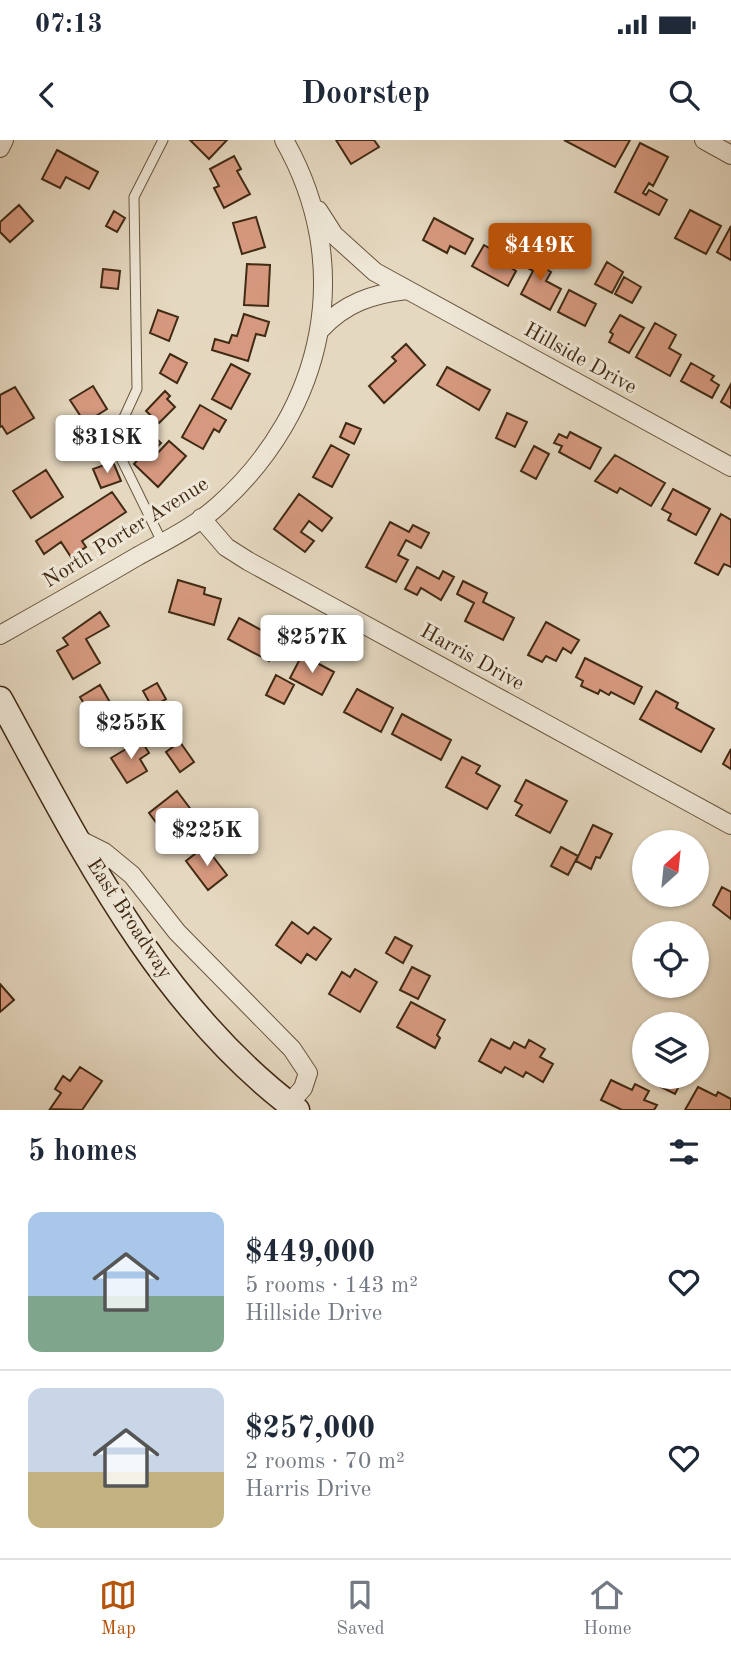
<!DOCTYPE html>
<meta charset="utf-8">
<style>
body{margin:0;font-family:"Old Standard TT",serif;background:#f2f2f3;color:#1f2937;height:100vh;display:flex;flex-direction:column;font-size:26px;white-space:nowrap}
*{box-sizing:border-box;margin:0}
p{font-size:23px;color:#747a83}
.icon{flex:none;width:38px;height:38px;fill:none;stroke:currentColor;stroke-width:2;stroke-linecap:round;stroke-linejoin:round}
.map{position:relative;height:970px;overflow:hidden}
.details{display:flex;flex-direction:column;background:#fff;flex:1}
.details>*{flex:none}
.needle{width:46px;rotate:27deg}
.controls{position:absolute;left:632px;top:690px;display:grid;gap:14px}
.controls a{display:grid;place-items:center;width:77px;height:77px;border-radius:50%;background:#fff;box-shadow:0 2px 5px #0004;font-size:35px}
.price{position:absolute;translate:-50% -60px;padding:0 16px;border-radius:7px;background:#fff;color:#222;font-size:23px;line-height:46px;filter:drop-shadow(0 2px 4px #0008)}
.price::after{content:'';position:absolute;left:50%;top:42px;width:21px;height:16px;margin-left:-10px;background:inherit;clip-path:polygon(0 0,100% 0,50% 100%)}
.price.on{background:#b45309;color:#fff}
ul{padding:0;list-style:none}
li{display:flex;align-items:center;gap:21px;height:175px;padding:0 28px}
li+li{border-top:2px solid #e0e1e3}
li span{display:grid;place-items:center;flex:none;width:196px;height:140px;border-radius:14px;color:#555}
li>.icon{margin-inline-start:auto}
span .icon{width:84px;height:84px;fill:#fffc;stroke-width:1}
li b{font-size:30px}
h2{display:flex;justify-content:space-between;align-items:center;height:84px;padding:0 28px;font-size:30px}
.status{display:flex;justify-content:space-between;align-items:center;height:49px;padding:0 35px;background:#fff;direction:ltr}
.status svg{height:19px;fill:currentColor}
header{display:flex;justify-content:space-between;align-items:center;height:91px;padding:0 28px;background:#fff;font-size:32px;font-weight:600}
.tab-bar{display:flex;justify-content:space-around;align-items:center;height:98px;border-top:2px solid #e0e1e3;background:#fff;font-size:19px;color:#747a83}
.tab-bar a{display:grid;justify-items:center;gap:4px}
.tab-bar .on{color:#b45309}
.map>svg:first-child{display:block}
.building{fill:#d6997f;stroke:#412a13;stroke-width:2}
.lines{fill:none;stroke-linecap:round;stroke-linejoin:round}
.lane-casing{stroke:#6a563e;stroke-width:11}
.street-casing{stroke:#6a563e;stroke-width:20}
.secondary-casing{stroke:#412a13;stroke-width:27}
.lane{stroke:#eee6d6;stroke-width:9}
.street{stroke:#eee6d6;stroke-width:18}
.secondary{stroke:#eee6d6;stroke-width:24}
.labels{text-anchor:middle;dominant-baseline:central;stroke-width:6;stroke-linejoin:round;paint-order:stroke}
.street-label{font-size:21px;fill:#412a13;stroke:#eee6d6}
</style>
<div class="status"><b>07:13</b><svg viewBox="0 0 49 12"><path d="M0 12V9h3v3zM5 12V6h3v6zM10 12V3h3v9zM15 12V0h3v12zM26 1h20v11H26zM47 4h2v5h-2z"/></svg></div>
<header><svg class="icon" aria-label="back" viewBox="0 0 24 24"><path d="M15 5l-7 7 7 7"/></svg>Doorstep<svg class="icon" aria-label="search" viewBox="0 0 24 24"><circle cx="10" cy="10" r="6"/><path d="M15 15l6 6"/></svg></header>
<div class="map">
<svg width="731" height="970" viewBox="0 0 731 970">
<rect width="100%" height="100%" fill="#e5d8c0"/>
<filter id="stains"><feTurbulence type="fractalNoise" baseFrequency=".00286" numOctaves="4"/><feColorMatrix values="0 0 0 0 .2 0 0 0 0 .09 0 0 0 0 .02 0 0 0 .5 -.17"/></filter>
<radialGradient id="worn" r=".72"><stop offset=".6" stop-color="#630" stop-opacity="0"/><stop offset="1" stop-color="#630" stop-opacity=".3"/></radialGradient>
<!-- building -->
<path class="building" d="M190,0H227L209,19Z
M336,0H374L379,7L351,24Z
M564,0H630L615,27Z
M640,3L668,17L653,46L649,43L643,53L646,55L649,50L667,60L659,75L615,52Z
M57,10L98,32L89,49L66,37L60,48L42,39Z
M234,16L241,29L237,31L250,54L224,68L214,48L219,46L210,29Z
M19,65L33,81L10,102L0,92V82Z
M690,70L721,86L706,114L675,98Z
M114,71L125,78L117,92L106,86Z
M256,77L265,107L242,114L233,83Z
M434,78L473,99L465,114L450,106L447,113L423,100Z
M731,86V120L717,112Z
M493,104L507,112L502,122L516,131L508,146L472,126L484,105L491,109Z
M535,110L546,116L541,126L551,132L546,141L561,149L550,170L521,154L533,131L526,127Z
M607,122L623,132L612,153L595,144Z
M247,124L270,125L268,166L244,165Z
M103,129L120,131L118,149L101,147Z
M624,137L641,147L632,163L615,154Z
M569,150L596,164L585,186L558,172Z
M158,170L178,177L169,201L150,193Z
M244,174L269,182L265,196L256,194L248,221L212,210L215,199L229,203L232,195L237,196Z
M620,175L644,188L629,213L609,202L613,194L610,192Z
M655,183L676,195L669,208L681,215L670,236L636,217Z
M406,204L425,225L384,263L369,246L396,221L392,217Z
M170,214L187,223L177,243L160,233Z
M691,223L714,236L711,240L719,245L712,258L681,241Z
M231,224L250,234L231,269L212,259Z
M447,227L490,250L479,270L437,245Z
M731,244V268L721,262Z
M93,246L107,269L85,283L70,260Z
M15,247L34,278L7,294L2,286L0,287V255Z
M165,251L170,256L167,259L175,267L159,283L146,271Z
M200,265L226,280L219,292L214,289L203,309L182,297Z
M507,273L527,282L515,307L496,298Z
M346,283L361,289L354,304L340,297Z
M147,290L161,303L150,314L154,317L169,301L186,316L158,347L134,324L143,314L133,304Z
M570,292L601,308L590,329L559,312L562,306L554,303L559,294L567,298Z
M331,305L349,315L332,347L313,337Z
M534,306L549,314L536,339L521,331Z
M615,315L665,343L651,366L620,348L617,353L595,341Z
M113,322L121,341L101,348L93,329Z
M46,330L63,357L31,378L13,351Z
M673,349L710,369L696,395L668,380L671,374L662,369Z
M112,352L126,372L82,401L86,407L71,417L61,402L44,414L36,401Z
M299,354L332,378L322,391L309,381L301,392L314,401L305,412L274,389Z
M721,374L731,380V427L724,424L718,435L695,423Z
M390,382L409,392L413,385L429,393L421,408L406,400L398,415L408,420L396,442L366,427Z
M417,427L439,439L443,431L454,437L441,460L421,448L417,455L405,449Z
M178,440L205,448L204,454L221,459L214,485L169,472Z
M463,441L487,453L483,462L514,478L503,500L465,481L474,463L457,454Z
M100,472L109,486L86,499L100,523L73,539L57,511L68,505L63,498Z
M239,478L280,500L269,521L228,499Z
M546,482L579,500L571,513L563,508L556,521L546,516L542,522L528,515Z
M302,515L334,532L322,555L290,538Z
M585,518L642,547L634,564L611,552L609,555L600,550L598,554L581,546L583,541L576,537Z
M276,535L294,545L284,564L266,555Z
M157,543L166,559L152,567L143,551Z
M100,545L115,571L96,583L80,557Z
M357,549L393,568L381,592L344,572Z
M656,551L678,563L676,568L714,589L701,612L640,579Z
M402,574L451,600L441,620L392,594Z
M141,600L149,613L140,619L147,631L127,643L111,618Z
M180,602L194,622L180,632L166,612Z
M731,609V629L723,624Z
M462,617L480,626L476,633L500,646L487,669L446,647Z
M526,640L567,661L550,693L516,675L522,665L515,661Z
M177,651L192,671L183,677L190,686L170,701L149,673Z
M236,681L248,694L234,707L222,694Z
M593,685L612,694L600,718L596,717L591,729L576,721Z
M205,706L227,735L208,750L186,721Z
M561,707L578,716L568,735L551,726Z
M722,747L731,752V779L713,765Z
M647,754H663L659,761Z
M672,754H689L685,762Z
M292,782L308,794L314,787L331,799L316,820L307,814L301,823L276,805Z
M395,797L412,806L403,823L386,813Z
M412,827L430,836L418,859L400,850Z
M355,829L377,842L360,872L329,854L342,832L350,837Z
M0,844L14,860L0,872Z
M411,862L445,880L437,895L440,898L435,908L397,887Z
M491,899L510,909L514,902L525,908L529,900L545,909L540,917L553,924L543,942L526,932L523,937L505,927L501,933L479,921Z
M80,927L102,941L82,970L50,969L61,953L55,949L63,936L70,941Z
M666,936L682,940L675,954L661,947Z
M611,940L632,950L635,944L649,951L644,960L657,965L654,970H622L601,960Z
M698,947L716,956L718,952L731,959V970H685Z"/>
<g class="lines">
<!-- lane casing -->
<g class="lane-casing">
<path id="lane" d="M162,402L115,306V297L137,249L134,57L163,0"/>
</g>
<!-- street casing -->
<g class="street-casing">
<path id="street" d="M704,0L731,15
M0,8L4,0
M318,70L334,95L375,132L731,327
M321,189C345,163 372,154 407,150
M201,378L226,407L248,421L731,685
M0,495C46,469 92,443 138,416C165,401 196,386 219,365C325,270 356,126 284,0
M76,698L104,712L132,735L177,792L292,909L308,933L303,948L289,964"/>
</g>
<!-- secondary casing -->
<g class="secondary-casing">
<path id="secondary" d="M0,559C81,707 158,866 297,970"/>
</g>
<!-- lane -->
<use href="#lane" class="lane"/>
<!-- street -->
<use href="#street" class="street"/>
<!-- secondary -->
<use href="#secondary" class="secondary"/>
</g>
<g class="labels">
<!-- street labels -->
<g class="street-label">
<text transform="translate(580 219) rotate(29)">Hillside Drive</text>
<text transform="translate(126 393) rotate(-32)">North Porter Avenue</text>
<text transform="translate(472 518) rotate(29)">Harris Drive</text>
<text transform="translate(129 779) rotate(57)">East Broadway</text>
</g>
</g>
<rect width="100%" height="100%" filter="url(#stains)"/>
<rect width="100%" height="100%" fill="url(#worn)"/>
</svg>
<div class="controls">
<a><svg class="needle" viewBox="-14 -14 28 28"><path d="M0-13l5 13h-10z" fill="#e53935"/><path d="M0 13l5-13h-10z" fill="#747a83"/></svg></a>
<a><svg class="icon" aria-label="locate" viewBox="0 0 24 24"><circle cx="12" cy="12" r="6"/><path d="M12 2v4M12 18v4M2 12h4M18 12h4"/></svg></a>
<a><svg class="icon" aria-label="layers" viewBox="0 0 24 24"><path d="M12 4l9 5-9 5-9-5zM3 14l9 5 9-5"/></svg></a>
</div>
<b class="price on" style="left:540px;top:143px">$449K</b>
<b class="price" style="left:107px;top:335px">$318K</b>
<b class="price" style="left:312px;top:535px">$257K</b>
<b class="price" style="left:131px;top:621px">$255K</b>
<b class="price" style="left:207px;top:728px">$225K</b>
</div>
<section class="details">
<h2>5 homes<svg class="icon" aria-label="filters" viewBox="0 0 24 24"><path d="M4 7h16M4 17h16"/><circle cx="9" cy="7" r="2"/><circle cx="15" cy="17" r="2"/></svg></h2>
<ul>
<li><span style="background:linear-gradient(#a9c7e8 60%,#7fa58c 0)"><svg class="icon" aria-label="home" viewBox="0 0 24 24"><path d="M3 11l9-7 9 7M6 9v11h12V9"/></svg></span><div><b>$449,000</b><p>5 rooms · 143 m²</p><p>Hillside Drive</p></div><svg class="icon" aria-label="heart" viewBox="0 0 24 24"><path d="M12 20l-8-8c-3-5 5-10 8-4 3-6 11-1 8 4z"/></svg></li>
<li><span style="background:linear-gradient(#c9d6e8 60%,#c2b280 0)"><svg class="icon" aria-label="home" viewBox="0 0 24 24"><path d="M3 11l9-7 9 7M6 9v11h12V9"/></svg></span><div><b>$257,000</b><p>2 rooms · 70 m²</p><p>Harris Drive</p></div><svg class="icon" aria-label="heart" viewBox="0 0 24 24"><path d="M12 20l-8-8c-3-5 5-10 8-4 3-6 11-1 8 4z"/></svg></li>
</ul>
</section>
<nav class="tab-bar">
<a class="on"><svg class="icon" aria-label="map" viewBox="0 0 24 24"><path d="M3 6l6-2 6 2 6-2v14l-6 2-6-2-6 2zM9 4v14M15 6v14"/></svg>Map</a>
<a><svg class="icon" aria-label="saved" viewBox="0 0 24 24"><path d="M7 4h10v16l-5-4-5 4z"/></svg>Saved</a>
<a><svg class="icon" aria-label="home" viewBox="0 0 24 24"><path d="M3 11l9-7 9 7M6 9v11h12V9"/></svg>Home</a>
</nav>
